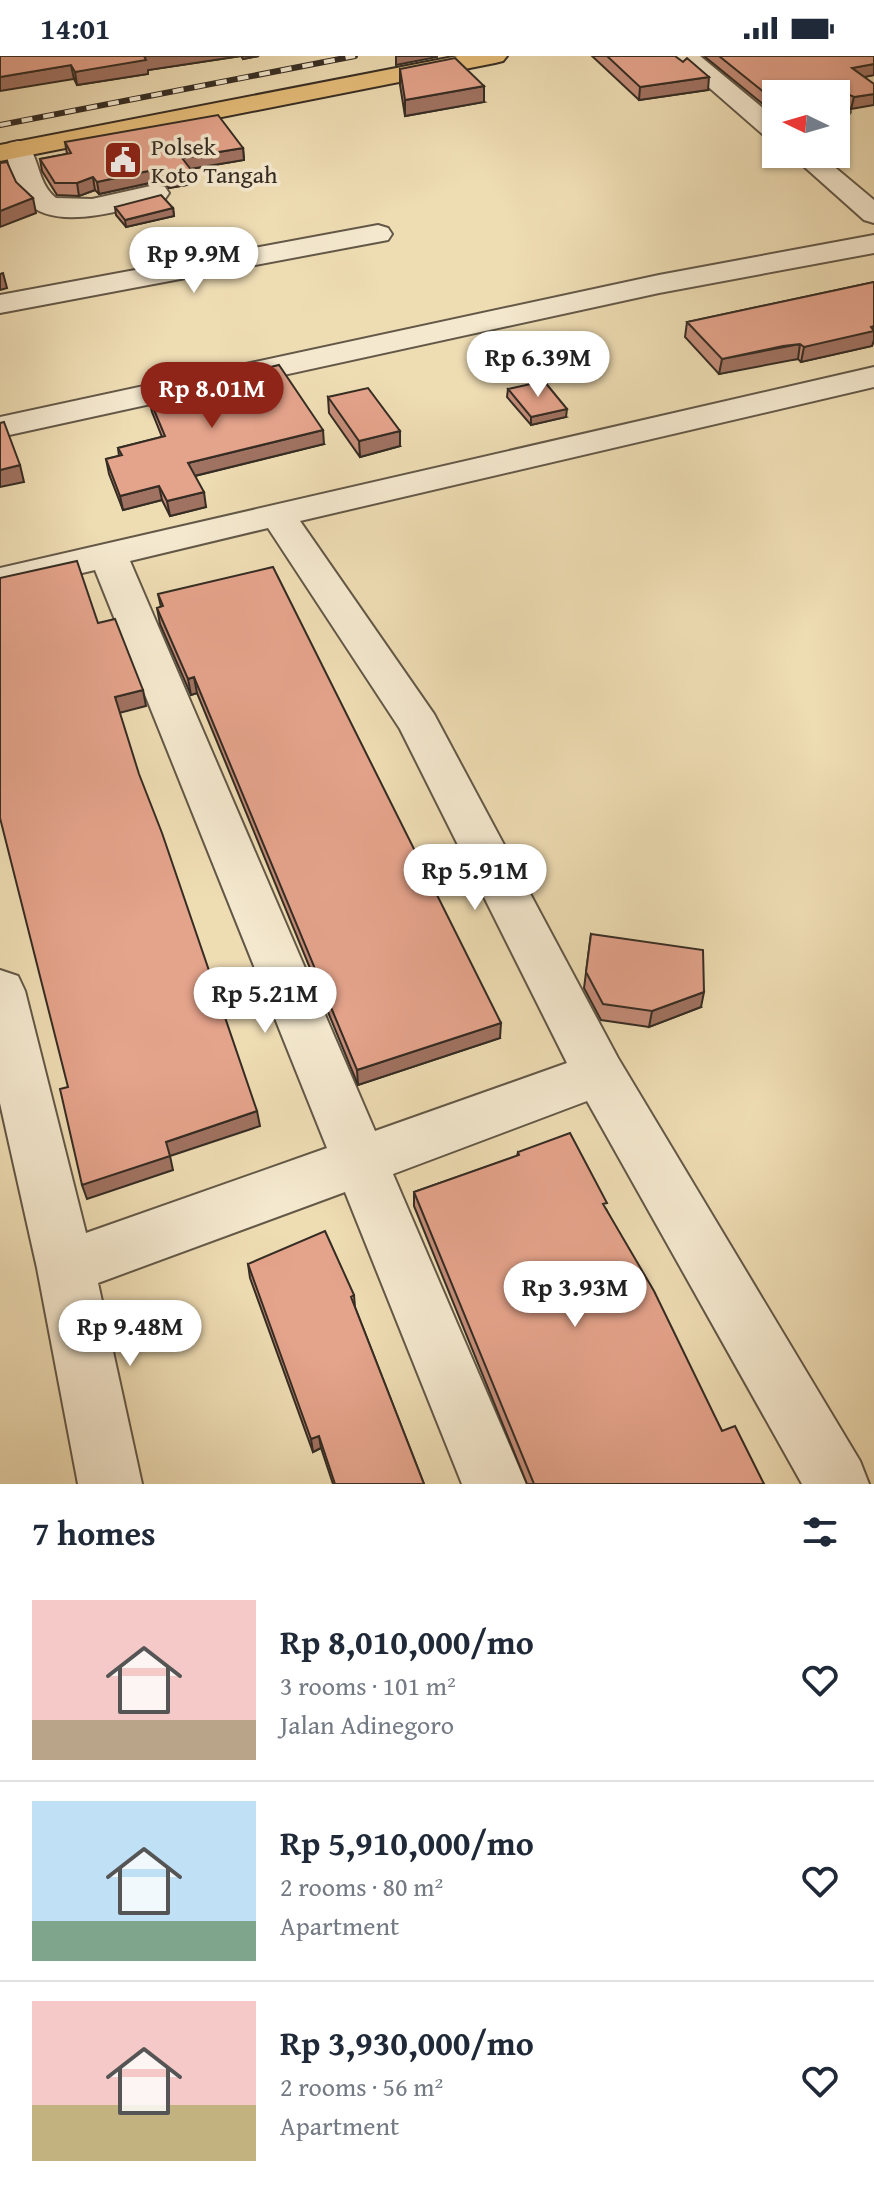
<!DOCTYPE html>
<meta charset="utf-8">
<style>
body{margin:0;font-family:"Gentium Book Plus",serif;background:#f6f6f7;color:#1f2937;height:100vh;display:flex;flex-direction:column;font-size:30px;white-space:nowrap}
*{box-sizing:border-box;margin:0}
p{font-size:26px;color:#747a83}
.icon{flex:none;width:44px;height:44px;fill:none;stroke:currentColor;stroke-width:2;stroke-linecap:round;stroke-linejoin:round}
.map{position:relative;height:1428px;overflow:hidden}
.drawer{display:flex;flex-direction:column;background:#fff;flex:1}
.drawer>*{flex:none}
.needle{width:52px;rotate:275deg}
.controls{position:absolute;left:762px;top:24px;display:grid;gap:16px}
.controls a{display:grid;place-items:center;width:88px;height:88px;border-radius:0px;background:#fff;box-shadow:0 2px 6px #0004;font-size:40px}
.price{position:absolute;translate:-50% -68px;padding:0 18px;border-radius:28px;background:#fff;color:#222;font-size:26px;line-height:52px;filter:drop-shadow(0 2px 4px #0008)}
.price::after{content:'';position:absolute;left:50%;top:48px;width:24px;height:18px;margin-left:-12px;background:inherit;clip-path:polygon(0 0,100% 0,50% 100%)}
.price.on{background:#8f2418;color:#fff}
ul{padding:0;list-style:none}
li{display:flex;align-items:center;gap:24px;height:200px;padding:0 32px}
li+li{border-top:2px solid #e0e1e3}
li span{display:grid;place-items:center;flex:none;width:224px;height:160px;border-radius:0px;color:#555}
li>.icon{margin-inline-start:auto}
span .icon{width:96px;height:96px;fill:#fffc;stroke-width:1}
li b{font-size:34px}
h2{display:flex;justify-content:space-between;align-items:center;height:96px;padding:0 32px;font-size:34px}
.status{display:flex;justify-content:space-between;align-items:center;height:56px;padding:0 40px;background:#fff;direction:ltr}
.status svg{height:22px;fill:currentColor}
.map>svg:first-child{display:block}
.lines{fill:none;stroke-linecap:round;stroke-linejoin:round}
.minor-casing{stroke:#635847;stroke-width:4}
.highway-casing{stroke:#352c23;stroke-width:4}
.minor{fill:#f4e8ce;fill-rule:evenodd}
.highway{fill:#e7be7a;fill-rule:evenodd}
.rail-casing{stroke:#352c23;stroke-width:6}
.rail{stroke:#f4e8ce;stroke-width:4;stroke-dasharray:11;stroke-linecap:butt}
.wall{fill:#c48c78;stroke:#352c23;stroke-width:2}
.shaded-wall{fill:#a07261;stroke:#352c23;stroke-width:2}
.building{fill:#e4a38b;stroke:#352c23;stroke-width:2}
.labels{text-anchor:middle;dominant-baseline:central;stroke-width:7;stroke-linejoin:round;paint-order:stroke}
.far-poi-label{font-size:24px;fill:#352c23;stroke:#f4e8ce;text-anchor:start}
</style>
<div class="status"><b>14:01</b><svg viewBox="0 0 49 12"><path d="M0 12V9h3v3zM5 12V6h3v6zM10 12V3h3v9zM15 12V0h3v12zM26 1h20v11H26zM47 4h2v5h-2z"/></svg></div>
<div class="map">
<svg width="874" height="1428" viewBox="0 0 874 1428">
<rect width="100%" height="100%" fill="#eedcb3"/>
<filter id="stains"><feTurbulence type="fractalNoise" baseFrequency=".0025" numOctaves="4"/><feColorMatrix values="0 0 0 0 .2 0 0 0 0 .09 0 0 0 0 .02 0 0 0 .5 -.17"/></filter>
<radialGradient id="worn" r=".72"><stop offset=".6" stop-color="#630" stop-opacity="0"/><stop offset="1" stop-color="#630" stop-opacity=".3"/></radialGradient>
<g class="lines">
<!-- minor casing -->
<g class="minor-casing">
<path id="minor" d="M673,0H700L776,63V84L767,82Z
M836,48L846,51L850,56L846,61L836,64Z
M18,85L27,87C40,105 38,128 56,142L92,143L155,129L165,131L169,137L165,143C129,152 55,178 26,145C13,131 10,110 5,93L9,87Z
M790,98H819L874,144V167L864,164Z
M378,169L388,172L392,178L388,184L0,257V239Z
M874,179V197L659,237L0,381V361L659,219Z
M874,311V331L300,465L434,658L618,1002L860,1405L869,1428H802L587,1045L393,1118L526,1428H462L345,1136L98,1227L142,1428H78L37,1212L0,1047V914L18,920L25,935L86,1177L327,1092L95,514L0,536V512ZM268,472L400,673L567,1007L375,1075L130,505Z"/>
</g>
<!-- highway casing -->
<g class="highway-casing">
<path id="highway" d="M458,0H507L503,5L495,7L0,105V89Z"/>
</g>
<!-- minor -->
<use href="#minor" class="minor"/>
<!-- highway -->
<use href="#highway" class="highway"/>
<!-- rail casing -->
<g class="rail-casing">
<path id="rail" d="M0,69L355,0"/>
</g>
<!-- rail -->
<use href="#rail" class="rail"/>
</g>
<!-- wall -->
<path class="wall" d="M0,0H259L243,3L241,0L148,14V18L77,29L74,23Z
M592,0H675L708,34L639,44Z
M704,0H874V19L864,21L851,53L837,45L776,38L775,58Z
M400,13L484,46L405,60L400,29Z
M65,86L243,92L244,104L190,113L192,115L193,128L169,132L166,128L154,126L99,138L95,134L79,140L57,139L42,115L40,103L67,98Z
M115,151L173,152L174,160L126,171L116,159Z
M874,226V284L872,290L801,306L798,303L780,305L719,318L685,281L687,266Z
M233,320L324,388L195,420L206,451L170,460L162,444L123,454L109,418L106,403L119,400L118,392L162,381L152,356L149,342L234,326Z
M508,333L566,361L531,369L507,341Z
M328,341L400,390L360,401L329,357Z
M158,538L500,982L358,1029L197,637L191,639L160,568L157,552L161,551Z
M591,878L701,951L649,971L601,964L584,932Z
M518,1096L606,1153L722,1375L764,1428H527L414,1150V1136L517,1100Z
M248,1208L354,1239L355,1251L424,1428H333L321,1392L313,1396L250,1222Z"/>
<!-- shaded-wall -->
<path class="shaded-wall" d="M147,0H241L148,14V18L77,29L75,16Z
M242,0H259L243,3Z
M396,0H437V1L396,9Z
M874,8V19L850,24L852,12Z
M71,9L74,23L0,35V21Z
M709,21L708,34L639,44L640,31Z
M484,30V46L405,60V44Z
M874,38V49L851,53L854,41Z
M243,92L244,104L184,114L182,102Z
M153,114L154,126L99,138L97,126Z
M192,115L193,128L169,132L168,120Z
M93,121L95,134L79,140L77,127Z
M33,142L36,157L0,171V155Z
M173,152L174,160L126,171L125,164Z
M3,217L7,232L0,234V218Z
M874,270V284L872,290L801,306L804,291Z
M800,288L798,303L719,318L722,303Z
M567,353L566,361L531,369V361Z
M323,374L324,388L190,421L188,407Z
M400,375V390L360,401L359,385Z
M20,409L24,426L0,431V414Z
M159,430L162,444L123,454L120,440Z
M204,436L206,451L170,460L167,445Z
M194,621L197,637L191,639L188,623Z
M143,634L146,650L119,657L115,641Z
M704,936L701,951L649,971L652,955Z
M501,967L500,982L358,1029L357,1014Z
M257,1055L260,1070L170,1100L173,1114L87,1143L82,1129L166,1086Z
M319,1380L321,1392L313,1396L311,1383Z"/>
<!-- building -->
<path class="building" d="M0,0H147H144L146,4L75,16L71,9L0,21Z
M607,0H675L683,6L687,2L709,21L640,31Z
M719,0H874V8L852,12L874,28V38L854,41L839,34L835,38H776V46Z
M455,2L484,30L405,44L400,13Z
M218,59L243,92L182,102L192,115L168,120L164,116L153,114L97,126L93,121L77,127H55L40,103L71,97L65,86Z
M0,106L1,107L7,106L16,126L33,142L0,155Z
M161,139L173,152L125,164L115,151Z
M874,226V270L871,271L874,275L804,291L800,288L783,290L722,303L687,266Z
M279,309L323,374L188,407L204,436L167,445L159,430L120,440L106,403L122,399L118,392L165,380L149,342L236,325L233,320Z
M544,325L567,353L531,361L508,333Z
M368,332L400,375L359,385L328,341Z
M4,366L20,409L0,414V367Z
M77,505L98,567L115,563L143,634L115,641L139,718L162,777L257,1055L166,1086L170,1100L82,1129L60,1033L68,1031L0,762V522Z
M273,511L501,967L357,1014L194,621L188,623L157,552L163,550L158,538Z
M591,878L703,894L704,936L652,955L603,948L586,916Z
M570,1077L607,1147L603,1148L654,1235L722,1375L735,1370L764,1428H534L414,1136L519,1099L518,1096Z
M325,1175L354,1239L351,1241L424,1428H335L319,1380L311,1383L248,1208Z"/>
<!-- icons -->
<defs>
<g id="civic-square" transform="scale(2)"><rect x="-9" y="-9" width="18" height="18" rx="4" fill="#8f2418" stroke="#f4e8ce"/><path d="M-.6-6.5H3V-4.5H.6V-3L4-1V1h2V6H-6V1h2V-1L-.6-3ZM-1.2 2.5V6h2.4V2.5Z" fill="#fff"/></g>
</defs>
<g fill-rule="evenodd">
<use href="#civic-square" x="123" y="104"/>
</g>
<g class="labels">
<!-- far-poi labels -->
<g class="far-poi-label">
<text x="151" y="90">Polsek<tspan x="151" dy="28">Koto Tangah</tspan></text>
</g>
</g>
<rect width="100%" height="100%" filter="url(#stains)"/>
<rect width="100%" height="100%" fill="url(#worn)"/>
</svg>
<div class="controls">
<a><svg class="needle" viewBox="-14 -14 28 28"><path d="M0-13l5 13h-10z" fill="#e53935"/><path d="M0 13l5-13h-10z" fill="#747a83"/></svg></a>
</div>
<b class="price" style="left:194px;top:239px">Rp 9.9M</b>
<b class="price" style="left:538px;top:343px">Rp 6.39M</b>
<b class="price on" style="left:212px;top:374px">Rp 8.01M</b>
<b class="price" style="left:475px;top:856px">Rp 5.91M</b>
<b class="price" style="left:265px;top:979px">Rp 5.21M</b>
<b class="price" style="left:575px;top:1273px">Rp 3.93M</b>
<b class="price" style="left:130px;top:1312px">Rp 9.48M</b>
</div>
<section class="drawer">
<h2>7 homes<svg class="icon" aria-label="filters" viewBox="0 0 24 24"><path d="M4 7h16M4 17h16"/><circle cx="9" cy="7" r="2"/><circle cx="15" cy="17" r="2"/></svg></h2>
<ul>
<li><span style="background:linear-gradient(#f6c9c9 75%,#b9a48a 0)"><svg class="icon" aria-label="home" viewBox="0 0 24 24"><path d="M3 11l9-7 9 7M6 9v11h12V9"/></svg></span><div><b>Rp 8,010,000/mo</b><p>3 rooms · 101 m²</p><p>Jalan Adinegoro</p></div><svg class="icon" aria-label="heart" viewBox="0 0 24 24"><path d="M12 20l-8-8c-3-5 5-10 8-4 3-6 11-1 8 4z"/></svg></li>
<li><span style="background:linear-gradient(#bfe0f5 75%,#7fa58c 0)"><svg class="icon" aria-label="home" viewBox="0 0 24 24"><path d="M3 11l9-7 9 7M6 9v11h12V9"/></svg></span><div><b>Rp 5,910,000/mo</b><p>2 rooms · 80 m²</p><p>Apartment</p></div><svg class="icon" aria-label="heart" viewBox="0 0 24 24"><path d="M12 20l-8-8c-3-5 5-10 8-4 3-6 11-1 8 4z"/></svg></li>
<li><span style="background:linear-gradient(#f6c9c9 65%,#c2b280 0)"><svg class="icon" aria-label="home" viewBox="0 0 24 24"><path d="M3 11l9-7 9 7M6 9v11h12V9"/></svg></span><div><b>Rp 3,930,000/mo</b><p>2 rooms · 56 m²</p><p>Apartment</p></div><svg class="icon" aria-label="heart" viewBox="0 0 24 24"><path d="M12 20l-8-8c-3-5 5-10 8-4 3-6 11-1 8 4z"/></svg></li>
</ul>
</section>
